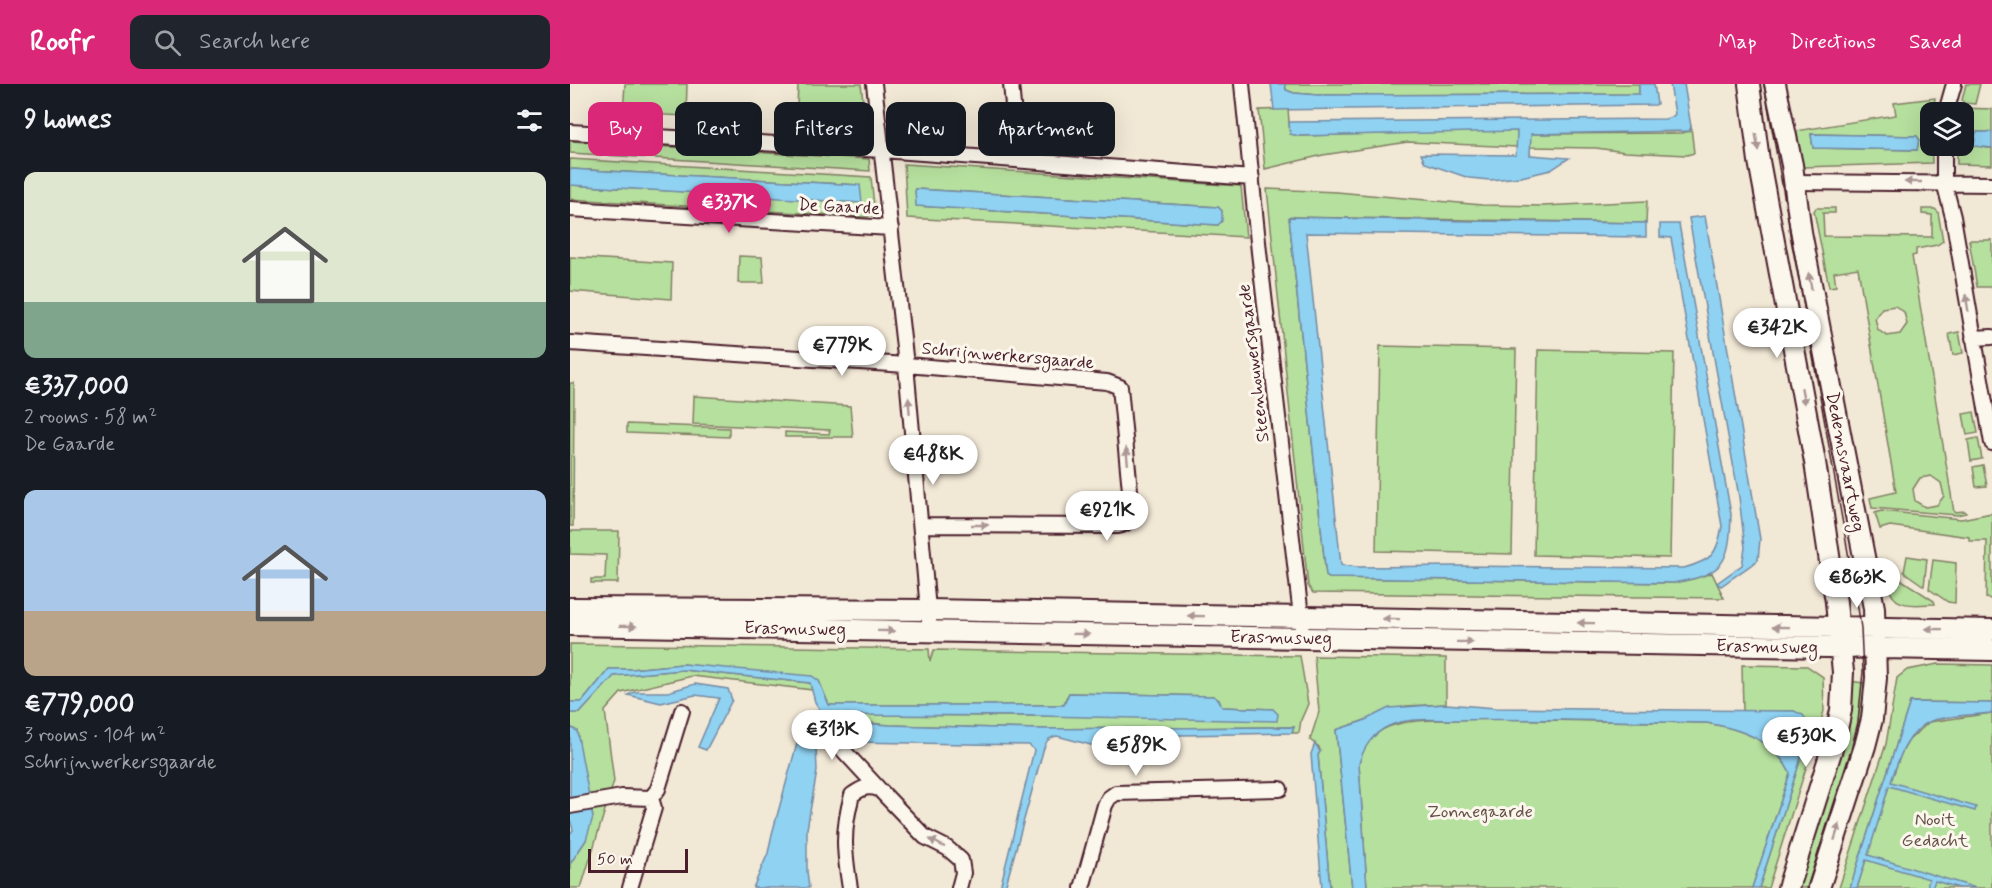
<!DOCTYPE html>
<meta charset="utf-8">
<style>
body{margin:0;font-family:Mynerve,sans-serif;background:#20242c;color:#f1f3f6;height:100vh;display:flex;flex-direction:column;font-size:22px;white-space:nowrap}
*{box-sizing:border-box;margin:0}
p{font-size:20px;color:#9ea1a6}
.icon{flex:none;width:33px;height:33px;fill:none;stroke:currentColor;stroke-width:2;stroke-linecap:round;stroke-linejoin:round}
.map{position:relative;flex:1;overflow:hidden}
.drawer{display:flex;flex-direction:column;background:#171b24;width:570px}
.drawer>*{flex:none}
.banner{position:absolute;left:18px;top:18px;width:570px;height:54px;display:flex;gap:12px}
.tools{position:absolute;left:1350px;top:18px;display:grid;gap:12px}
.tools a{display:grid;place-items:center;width:54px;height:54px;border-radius:12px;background:#171b24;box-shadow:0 6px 24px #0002;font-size:30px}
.scale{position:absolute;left:18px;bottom:15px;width:100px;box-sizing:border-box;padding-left:6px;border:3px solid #4a1f2b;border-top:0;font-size:16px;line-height:21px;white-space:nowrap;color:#4a1f2b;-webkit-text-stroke:4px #fbf7ec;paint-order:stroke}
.price{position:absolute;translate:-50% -51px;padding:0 14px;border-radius:21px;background:#fff;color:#222;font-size:20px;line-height:39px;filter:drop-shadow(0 2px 3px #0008)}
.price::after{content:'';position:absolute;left:50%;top:36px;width:18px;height:14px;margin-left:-9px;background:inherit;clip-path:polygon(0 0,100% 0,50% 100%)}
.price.on{background:#db2777;color:#fff}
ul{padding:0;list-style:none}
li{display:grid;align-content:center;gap:12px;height:318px;padding:0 24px}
li span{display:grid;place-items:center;height:186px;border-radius:12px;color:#555}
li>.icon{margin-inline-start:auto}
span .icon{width:108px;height:108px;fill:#fffc;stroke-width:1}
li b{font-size:26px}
h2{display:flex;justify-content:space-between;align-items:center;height:72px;padding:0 24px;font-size:26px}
.chip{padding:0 21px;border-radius:12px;background:#171b24;box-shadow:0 6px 24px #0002;font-size:21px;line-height:54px}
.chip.on{background:#db2777;color:#fff}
header{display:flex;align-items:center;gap:36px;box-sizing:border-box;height:84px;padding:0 30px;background:#db2777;color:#fff}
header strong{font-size:28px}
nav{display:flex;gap:33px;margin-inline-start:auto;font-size:21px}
.search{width:420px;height:54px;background:#20242c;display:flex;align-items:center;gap:15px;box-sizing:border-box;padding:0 21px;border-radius:12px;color:#9ea1a6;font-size:22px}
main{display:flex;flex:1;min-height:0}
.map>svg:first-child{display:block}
.green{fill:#b6e09e;stroke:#808064;stroke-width:1.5;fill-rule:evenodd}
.water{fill:#90d2f2;stroke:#748aa2;stroke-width:1.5}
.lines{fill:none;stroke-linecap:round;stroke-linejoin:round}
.street-casing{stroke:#4a1f2b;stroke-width:18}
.secondary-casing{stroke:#4a1f2b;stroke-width:24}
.street{stroke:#fbf7ec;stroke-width:14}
.secondary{stroke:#fbf7ec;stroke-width:20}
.tram{stroke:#4a1f2b;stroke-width:1.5}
.oneway{fill:#ab9695}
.labels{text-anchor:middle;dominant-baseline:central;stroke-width:6;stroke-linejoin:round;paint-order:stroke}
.street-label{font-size:18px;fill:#4a1f2b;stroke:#fbf7ec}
.park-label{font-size:18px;fill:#654f48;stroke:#fbf7ec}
</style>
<header>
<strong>Roofr</strong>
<div class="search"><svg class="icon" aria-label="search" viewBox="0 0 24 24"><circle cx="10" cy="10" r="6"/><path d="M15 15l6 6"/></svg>Search here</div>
<nav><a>Map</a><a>Directions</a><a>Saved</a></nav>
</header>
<main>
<section class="drawer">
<h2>9 homes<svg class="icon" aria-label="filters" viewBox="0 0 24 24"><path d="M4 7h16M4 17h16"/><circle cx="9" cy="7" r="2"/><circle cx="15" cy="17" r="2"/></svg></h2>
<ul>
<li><span style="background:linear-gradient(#dfe7d0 70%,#7fa58c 0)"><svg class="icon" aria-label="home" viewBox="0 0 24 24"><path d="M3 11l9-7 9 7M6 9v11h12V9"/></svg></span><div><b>€337,000</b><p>2 rooms · 58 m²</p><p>De Gaarde</p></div></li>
<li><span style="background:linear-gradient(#a9c7e8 65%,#b9a48a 0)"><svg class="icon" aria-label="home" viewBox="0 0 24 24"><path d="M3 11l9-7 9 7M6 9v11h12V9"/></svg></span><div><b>€779,000</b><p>3 rooms · 104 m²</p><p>Schrijnwerkersgaarde</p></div></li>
</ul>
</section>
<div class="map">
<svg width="1422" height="804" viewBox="0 0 1422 804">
<rect width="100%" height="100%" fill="#f2e8d6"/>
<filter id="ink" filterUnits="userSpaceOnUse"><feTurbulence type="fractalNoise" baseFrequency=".0167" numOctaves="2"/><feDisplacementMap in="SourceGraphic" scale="12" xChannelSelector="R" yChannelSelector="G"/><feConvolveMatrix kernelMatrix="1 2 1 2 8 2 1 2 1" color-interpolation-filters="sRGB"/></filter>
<g filter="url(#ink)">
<!-- green -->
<path class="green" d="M55,0H117L116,32L53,29Z
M228,0H291L296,41L291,52L226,47Z
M715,0H1069V10L748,11L724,9L716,6Z
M1396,0H1410L1405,20L1394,19L1392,16Z
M1365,14L1363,28H1360L1362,79L1233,83L1226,47L1326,31L1324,19ZM1241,50L1347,52L1349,55L1347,66L1243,64Z
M1390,24L1422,25V48H1407L1416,64H1422V81L1387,80V62H1394V28H1388Z
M718,25L720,50L729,52L947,46V63L838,58L753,71L695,85L689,26Z
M1121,43L1124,69L1117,71L1055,68L1026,64L960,63V50L1112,49L1119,47Z
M0,57L299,75L300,87L0,69Z
M0,75L301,93L305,131L296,133L0,115V101L291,118L289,101L0,85Z
M334,80L671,102L676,153L337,134ZM345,105L648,123L652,127L648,141L347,122Z
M697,105L767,108L912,121L973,122L1077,117L1076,139L719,133L756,492L759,494L1103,499L1123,495L1142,489L1154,514L743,509L738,502Z
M1246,124H1265V129H1253L1254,152L1362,153V131L1352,130V125H1365L1368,128L1373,157L1367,161L1346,165V171L1342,172L1384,428L1395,427L1396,429L1387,431L1302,424L1300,414L1326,408L1288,184L1264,188L1266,202L1259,203L1244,127ZM1325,222L1334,228L1337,240L1330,250L1317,252L1308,246L1305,234L1312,224ZM1361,392L1371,399L1374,412L1367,421L1355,423L1345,417L1343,405L1350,394Z
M1399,156H1422V203H1407Z
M169,172L192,173L194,199H168Z
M0,173L102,179L101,215L0,207Z
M1389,248L1393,269L1383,271L1379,250Z
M810,262L946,265L942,470L806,467Z
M968,266L1104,269L1100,474L964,471Z
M0,299H4L3,442H0Z
M124,312L280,322L283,353H215V348L259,350L260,346L123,340Z
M1404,328L1408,349L1397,351L1393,330Z
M57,340L159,344V353L57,349Z
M1408,354L1412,375L1401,377L1398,356Z
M1413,381L1417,402L1406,403L1403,383Z
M1311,427L1391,435L1422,429V515L1416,514L1417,457H1399V453L1320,442L1310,445L1305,429Z
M0,447H49L48,499H21V495H35L36,471L0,470Z
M1337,472L1357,475L1354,502L1334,488Z
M1363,476L1386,479L1385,519L1378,518L1359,505Z
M1315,485L1364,517L1365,520C1351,520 1328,525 1321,509C1317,502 1317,492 1315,485Z
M0,560L359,565L360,577L364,566L730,572L738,620L731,636L729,649H722L724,643L468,645L319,641L254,634L251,628L286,631L470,632L703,625L651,623L649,616L643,612L499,609L496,614L494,621H259L249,597L113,580L61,585H39L12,618H0Z
M744,572L876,574V620L836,622L766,646L782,804H760L748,671L750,667L749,663L740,656L749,628Z
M1368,580L1422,581V619L1340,618L1280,804H1269L1316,660L1327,594L1337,586Z
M1172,581L1237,582L1253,593L1254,627L1198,804H1189L1241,643L1224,627H1173Z
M113,586L240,599L243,606L122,592L51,609L35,627L44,697L11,804H0V780L16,756L7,647L0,643V629H10L43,592Z
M1279,597L1301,600L1298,626L1246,804H1222Z
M1422,629V804H1287L1319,702L1331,670L1339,656L1359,638Z
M923,635L1137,639C1171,645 1204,656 1220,689L1182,804H797L789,680C799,637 835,637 871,636C889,636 906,635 923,635Z"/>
<!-- water -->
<path class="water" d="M701,0H715L716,6L724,9L748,11L1069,10V0H1084L1087,20L1085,21L704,26Z
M1100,0H1114L1121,43L1119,47L961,50L960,71L999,74L981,86L951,93L920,96L899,94L855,79L851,70L946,71L947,47L729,52L720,50L719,38L1095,35L1102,33L1105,30Z
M1406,48H1422V64L1404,62Z
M1241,50L1347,52L1349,55L1347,66L1243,64Z
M0,85L290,101L292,119L0,101Z
M345,105L648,123L652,127V137L648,141L346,122Z
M1135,132L1190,455L1188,476L1151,502L1147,499L1172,481L1175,464L1169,413L1119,134Z
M719,133L897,137L1076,139V153L736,149L771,481L788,483L886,482L1114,484C1142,476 1147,471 1152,442L1101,154L1090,153V140H1109L1161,430C1160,481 1153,490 1103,499L759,494L756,492Z
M113,580L242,592L249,597L259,621H494L499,609L643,612L649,616L652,623L703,625L708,630L707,637L470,632L286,631L251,628L245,618L240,599L113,586L44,592L10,629H0V618H12L39,585H61Z
M125,600L158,605L162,616L136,666L128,663L149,614L125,611L91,619L58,611L64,608H98Z
M1340,618L1422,619V629C1404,631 1377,631 1361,637C1337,647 1328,676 1321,698L1406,723L1405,727L1319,702L1298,771L1406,804H1389L1365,797L1362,804H1357L1359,795L1296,776L1287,804H1280Z
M876,620L926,624L1224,627L1233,631L1241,643L1189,804H1182L1220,689C1205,656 1171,645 1137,639C1054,638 970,634 886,636C865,636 839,633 819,642C803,649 793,664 789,680L797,804H782L766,646L793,637L819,624Z
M245,638L247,687L237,745V787L239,804H183L198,769L202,750L231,645Z
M277,638L319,641L468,645L724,643L722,649L556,652L555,670L487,652C477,654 476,658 473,667L435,804H430L464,666L459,661L283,658L276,644Z
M0,643L7,647L23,733L16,756L0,780V750L3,746L0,735Z
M745,659L750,668L748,671L760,804H752L741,670Z"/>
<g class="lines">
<!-- street casing -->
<g class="street-casing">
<path id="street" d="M304,0L336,281L360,548
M441,0L448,75
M672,0L689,168L732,541
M1376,28L1384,0
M0,48L312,66L682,94
M1374,62V98L1383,133L1422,359
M1225,98L1422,100
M0,125L321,144
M1403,254L1422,253
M0,259L336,281L537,298L550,303L562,427C560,436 557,440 548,442L351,441
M259,651L309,705
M0,722L52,713L81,714
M60,804L84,724L81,714L88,705L112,627
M280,804C274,767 272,747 282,711C292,704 297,701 309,705L355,753L377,764L391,776L393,789L389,804
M512,804L535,721L539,714L546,709L710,705"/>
</g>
<!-- secondary casing -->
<g class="secondary-casing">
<path id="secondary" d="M1179,0L1189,77L1245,378L1266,518L1273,588L1271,626L1265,655L1218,804
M1205,0L1222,81L1231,148L1304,524L1306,594L1302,635L1295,662L1249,804
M0,524L358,526L1422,546
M0,541L1422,566"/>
</g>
<!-- street -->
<use href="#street" class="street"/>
<!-- secondary -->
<use href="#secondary" class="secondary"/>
<!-- tram -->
<path class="tram" d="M1194,0L1288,524L1291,544L1293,588L1288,638L1281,666L1237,804"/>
</g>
<!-- one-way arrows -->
<defs><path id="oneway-solid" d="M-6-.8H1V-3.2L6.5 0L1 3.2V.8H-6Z" transform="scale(1.5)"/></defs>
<g class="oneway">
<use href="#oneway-solid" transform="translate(1187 58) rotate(81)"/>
<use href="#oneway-solid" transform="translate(1343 98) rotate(-180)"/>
<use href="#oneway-solid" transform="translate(1240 197) rotate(-101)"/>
<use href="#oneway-solid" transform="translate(1397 219) rotate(-99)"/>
<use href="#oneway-solid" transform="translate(1233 312) rotate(79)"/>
<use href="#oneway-solid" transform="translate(339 322) rotate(-95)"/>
<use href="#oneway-solid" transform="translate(557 372) rotate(-96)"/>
<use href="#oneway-solid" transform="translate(410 441)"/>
<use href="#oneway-solid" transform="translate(626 532) rotate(-179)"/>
<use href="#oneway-solid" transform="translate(821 535) rotate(-179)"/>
<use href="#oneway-solid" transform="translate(1016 539) rotate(-179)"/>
<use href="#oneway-solid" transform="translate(58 542) rotate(1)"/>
<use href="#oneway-solid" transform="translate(1211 543) rotate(-179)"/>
<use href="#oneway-solid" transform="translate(1364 545) rotate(-179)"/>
<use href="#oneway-solid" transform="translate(316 547) rotate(1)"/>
<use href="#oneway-solid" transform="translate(511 550) rotate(1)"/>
<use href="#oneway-solid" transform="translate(895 558) rotate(1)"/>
<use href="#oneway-solid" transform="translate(1267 748) rotate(-72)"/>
<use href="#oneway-solid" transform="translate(367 759) rotate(-152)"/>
</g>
</g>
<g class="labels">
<!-- street labels -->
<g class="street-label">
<text transform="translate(269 123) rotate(3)">De Gaarde</text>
<text transform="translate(438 272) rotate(5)">Schrijnwerkersgaarde</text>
<text transform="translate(684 279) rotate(-97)">Steenhouwersgaarde</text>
<text transform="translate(1275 378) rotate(79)">Dedemsvaartweg</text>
<text transform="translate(225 545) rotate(1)">Erasmusweg</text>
<text transform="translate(711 554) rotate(1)">Erasmusweg</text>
<text transform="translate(1197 563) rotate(1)">Erasmusweg</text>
</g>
<!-- park labels -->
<g class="park-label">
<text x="910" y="728">Zonnegaarde</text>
<text x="1365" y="736">Nooit<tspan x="1365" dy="21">Gedacht</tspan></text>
</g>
</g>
</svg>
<div class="tools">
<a><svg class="icon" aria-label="layers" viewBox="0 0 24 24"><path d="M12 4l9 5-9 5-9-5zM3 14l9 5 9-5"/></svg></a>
</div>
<div class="scale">50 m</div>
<b class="price on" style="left:159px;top:150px">€337K</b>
<b class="price" style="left:1207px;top:275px">€342K</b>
<b class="price" style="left:272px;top:293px">€779K</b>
<b class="price" style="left:363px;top:402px">€488K</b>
<b class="price" style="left:537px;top:458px">€921K</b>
<b class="price" style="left:1287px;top:525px">€863K</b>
<b class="price" style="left:262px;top:677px">€313K</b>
<b class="price" style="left:1236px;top:684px">€530K</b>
<b class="price" style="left:566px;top:693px">€589K</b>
<div class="banner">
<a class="chip on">Buy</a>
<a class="chip">Rent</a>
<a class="chip">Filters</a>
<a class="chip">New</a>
<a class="chip">Apartment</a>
</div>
</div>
</main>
